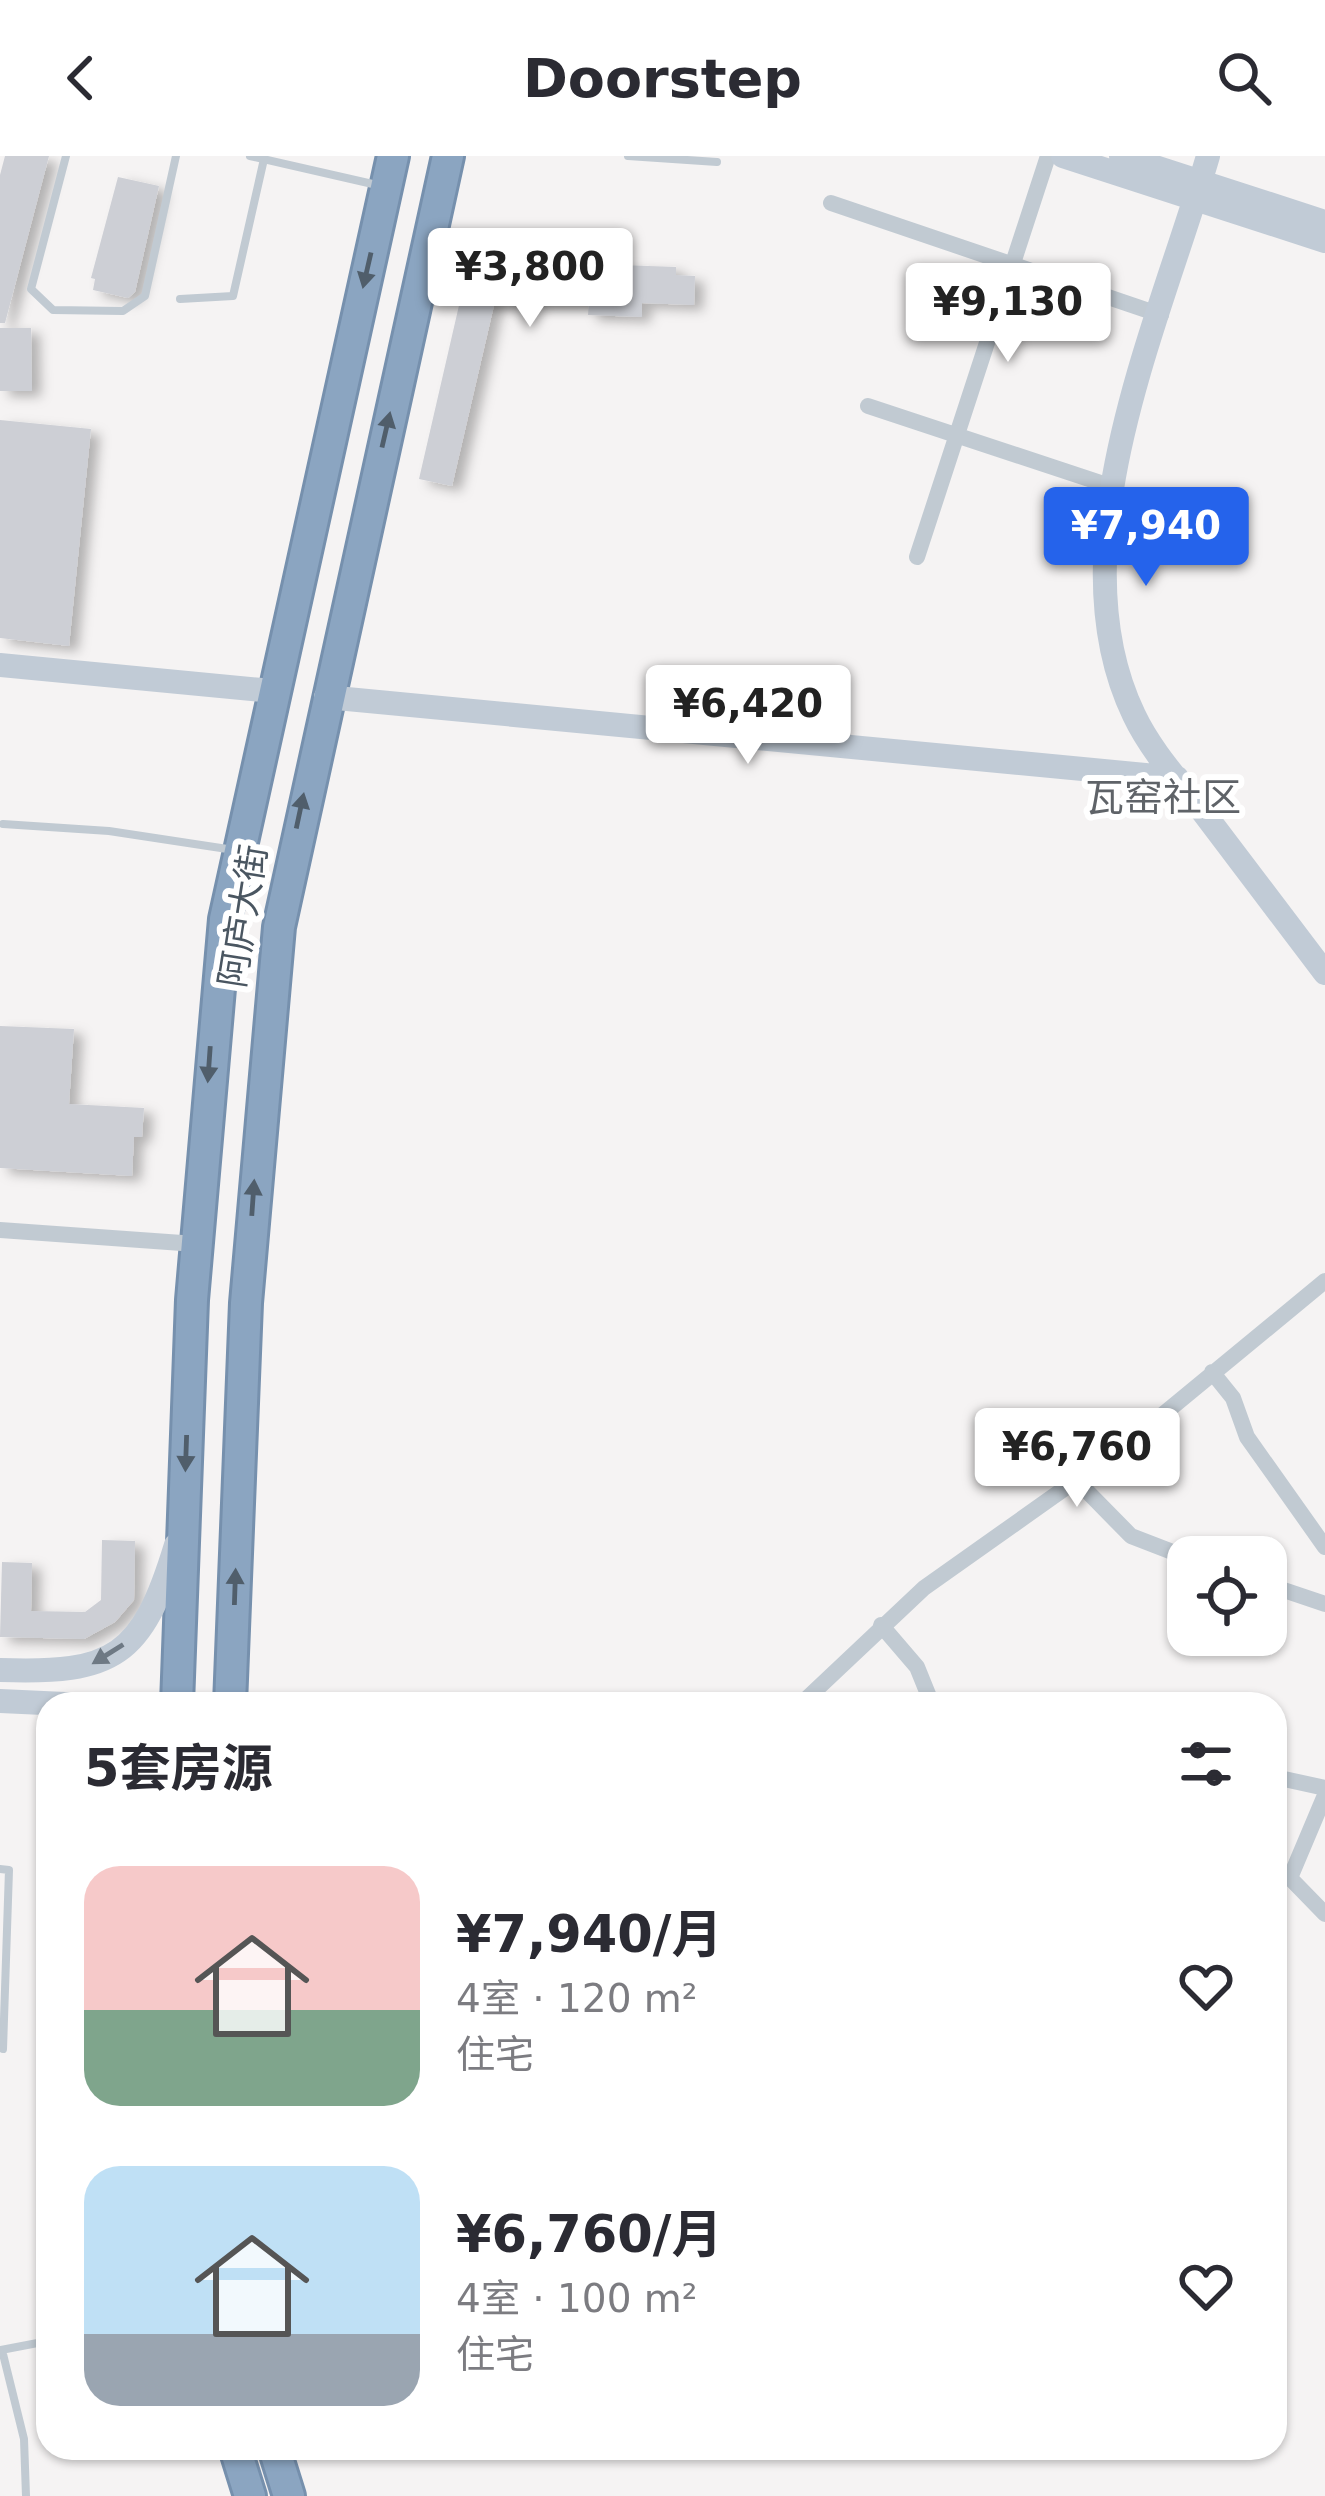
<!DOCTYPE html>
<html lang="zh">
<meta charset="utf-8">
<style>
body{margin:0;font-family:"DejaVu Sans","Noto Sans SC",sans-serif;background:#f2f2f3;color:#2b2b33;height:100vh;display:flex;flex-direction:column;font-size:45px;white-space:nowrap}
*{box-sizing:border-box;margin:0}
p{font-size:39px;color:#7c7c81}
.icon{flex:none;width:66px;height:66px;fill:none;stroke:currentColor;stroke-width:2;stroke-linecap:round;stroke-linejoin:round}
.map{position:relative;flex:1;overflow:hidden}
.details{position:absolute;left:36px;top:1536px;width:1251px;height:768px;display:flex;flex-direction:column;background:#fff;border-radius:36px;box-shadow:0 3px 9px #0004}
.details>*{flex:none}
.fabs{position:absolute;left:1167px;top:1380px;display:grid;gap:24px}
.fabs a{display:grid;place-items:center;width:120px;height:120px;border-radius:24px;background:#fff;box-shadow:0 3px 9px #0004;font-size:60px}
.price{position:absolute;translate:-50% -102px;padding:0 27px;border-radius:12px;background:#fff;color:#222;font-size:39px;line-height:78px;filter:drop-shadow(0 3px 6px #0008)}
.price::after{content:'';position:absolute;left:50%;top:72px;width:36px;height:27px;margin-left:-18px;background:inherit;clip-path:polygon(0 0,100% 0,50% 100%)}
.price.on{background:#2563eb;color:#fff}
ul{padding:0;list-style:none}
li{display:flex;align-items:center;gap:36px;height:300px;padding:0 48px}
li span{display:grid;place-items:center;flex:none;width:336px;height:240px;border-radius:36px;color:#555}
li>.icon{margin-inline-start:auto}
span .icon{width:144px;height:144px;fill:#fffc;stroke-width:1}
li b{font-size:51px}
h2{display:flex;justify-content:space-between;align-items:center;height:144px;padding:0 48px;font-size:51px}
header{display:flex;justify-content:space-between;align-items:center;height:156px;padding:0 48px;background:#fff;font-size:54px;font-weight:600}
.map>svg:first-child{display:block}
.building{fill:#cdcfd5;filter:url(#shadow)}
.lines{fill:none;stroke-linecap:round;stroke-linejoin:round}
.highway-casing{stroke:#7690ad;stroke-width:36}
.lane{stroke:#c1cad2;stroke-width:8}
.street{stroke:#c1cad2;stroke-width:16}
.secondary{stroke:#c1cbd6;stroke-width:24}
.highway{stroke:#8ba5c1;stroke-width:30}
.oneway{fill:#505e6b}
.oneway2{fill:#6e7984}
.labels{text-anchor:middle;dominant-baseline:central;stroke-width:12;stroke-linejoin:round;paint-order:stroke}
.street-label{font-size:36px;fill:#4a5661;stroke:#fff}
.neighbourhood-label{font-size:39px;fill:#5f6368;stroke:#fff}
</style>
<header><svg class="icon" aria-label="back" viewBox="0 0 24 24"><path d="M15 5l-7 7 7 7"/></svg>Doorstep<svg class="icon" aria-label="search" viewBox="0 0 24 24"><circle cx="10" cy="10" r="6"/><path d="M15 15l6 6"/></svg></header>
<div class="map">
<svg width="1325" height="2340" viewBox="0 0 1325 2340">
<defs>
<filter id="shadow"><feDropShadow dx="9" dy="5.5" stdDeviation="6" flood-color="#0004"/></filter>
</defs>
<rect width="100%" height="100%" fill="#f5f3f3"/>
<!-- building -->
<path class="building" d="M5,0H49L5,167H0V19Z
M118,21L159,30L135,136L128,142L93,134L95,123L91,122Z
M469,106L566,115V107L676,111V119L695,120L694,149L642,147V161L588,159L589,144L495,145L452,330L419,323Z
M0,172H31L32,235H0Z
M0,264L91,273L69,490L0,482Z
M0,870L74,873L69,948L144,952L142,981H134L132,1020L0,1012Z
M102,1384L135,1385L134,1444L115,1466L84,1483L0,1481L2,1406L32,1407L31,1455L85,1456L101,1444Z"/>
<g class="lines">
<!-- highway casing -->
<g class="highway-casing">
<path id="highway" d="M177,1548L192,1144L225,763L393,0
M230,1548L246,1147L279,771L448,0
M235,2292L250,2340
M274,2292L289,2340"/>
</g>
<!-- lane -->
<path class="lane" d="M66,0L31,133L53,154L123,155L145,140L176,0
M250,0L377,29
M628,0L717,6
M180,143L233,140L264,3
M3,668L109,675L234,694
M0,1713L9,1714L3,1893
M1,2194L48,2185
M2,2194L24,2283L26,2340"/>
<!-- street -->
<path class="street" d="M831,47L1161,159
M868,250L1113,331
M917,401L1048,0
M0,1074L196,1088
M1212,1216L1233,1242L1247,1281L1325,1391
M1076,1324L1131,1380L1188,1402
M1266,1428L1325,1448
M881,1469L917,1511L932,1548
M801,1548L924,1432L1126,1289L1325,1125
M1275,1621L1325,1632
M1325,1639L1290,1722L1325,1758"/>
<!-- secondary -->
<path class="secondary" d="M1063,0L1325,85
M1121,0L1325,66
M1208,0C1160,166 1053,391 1134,559C1151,595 1179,625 1203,656C1244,710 1284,763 1325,817
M0,509L272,535
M326,541L1177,622
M0,1514C114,1518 142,1501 176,1389
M0,1545L65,1548"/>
<!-- highway -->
<use href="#highway" class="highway"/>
</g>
<!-- one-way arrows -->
<defs><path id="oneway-solid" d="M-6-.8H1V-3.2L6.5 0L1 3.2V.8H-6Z" transform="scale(3)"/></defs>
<g class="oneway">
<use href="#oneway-solid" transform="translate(367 114) rotate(103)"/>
<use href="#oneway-solid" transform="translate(386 274) rotate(-77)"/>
<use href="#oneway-solid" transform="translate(300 655) rotate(-78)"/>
<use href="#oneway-solid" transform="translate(209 908) rotate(94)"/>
<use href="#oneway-solid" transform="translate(253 1042) rotate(-86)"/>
<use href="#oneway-solid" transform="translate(186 1297) rotate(92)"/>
<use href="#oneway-solid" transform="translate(235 1431) rotate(-88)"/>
</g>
<use class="oneway2" href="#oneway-solid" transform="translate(108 1498) rotate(148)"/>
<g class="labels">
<!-- street labels -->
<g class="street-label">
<text transform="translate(243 760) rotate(-81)">阿庐大街</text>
</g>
<!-- neighbourhood labels -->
<g class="neighbourhood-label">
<text x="1163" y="641">瓦窑社区</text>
</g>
</g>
</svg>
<div class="fabs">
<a><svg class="icon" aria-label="locate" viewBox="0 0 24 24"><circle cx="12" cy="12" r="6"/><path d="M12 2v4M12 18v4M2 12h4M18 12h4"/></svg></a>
</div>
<b class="price" style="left:530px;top:174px">¥3,800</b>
<b class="price" style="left:1008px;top:209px">¥9,130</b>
<b class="price on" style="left:1146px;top:433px">¥7,940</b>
<b class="price" style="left:748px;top:611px">¥6,420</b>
<b class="price" style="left:1077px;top:1354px">¥6,760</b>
<section class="details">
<h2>5套房源<svg class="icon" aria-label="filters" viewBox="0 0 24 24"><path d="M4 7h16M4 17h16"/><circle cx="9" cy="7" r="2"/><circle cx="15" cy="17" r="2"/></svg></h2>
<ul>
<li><span style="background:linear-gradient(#f6c9c9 60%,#7fa58c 0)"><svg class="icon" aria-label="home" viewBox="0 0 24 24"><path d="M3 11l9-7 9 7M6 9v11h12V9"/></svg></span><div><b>¥7,940/月</b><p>4室 · 120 m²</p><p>住宅</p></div><svg class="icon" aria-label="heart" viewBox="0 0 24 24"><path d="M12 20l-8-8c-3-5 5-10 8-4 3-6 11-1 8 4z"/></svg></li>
<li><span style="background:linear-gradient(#bfe0f5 70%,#9aa5b1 0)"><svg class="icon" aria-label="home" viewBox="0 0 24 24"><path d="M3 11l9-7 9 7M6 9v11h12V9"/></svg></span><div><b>¥6,760/月</b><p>4室 · 100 m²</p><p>住宅</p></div><svg class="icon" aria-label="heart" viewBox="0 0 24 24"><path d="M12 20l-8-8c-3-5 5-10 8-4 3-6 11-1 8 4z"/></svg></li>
</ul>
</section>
</div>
